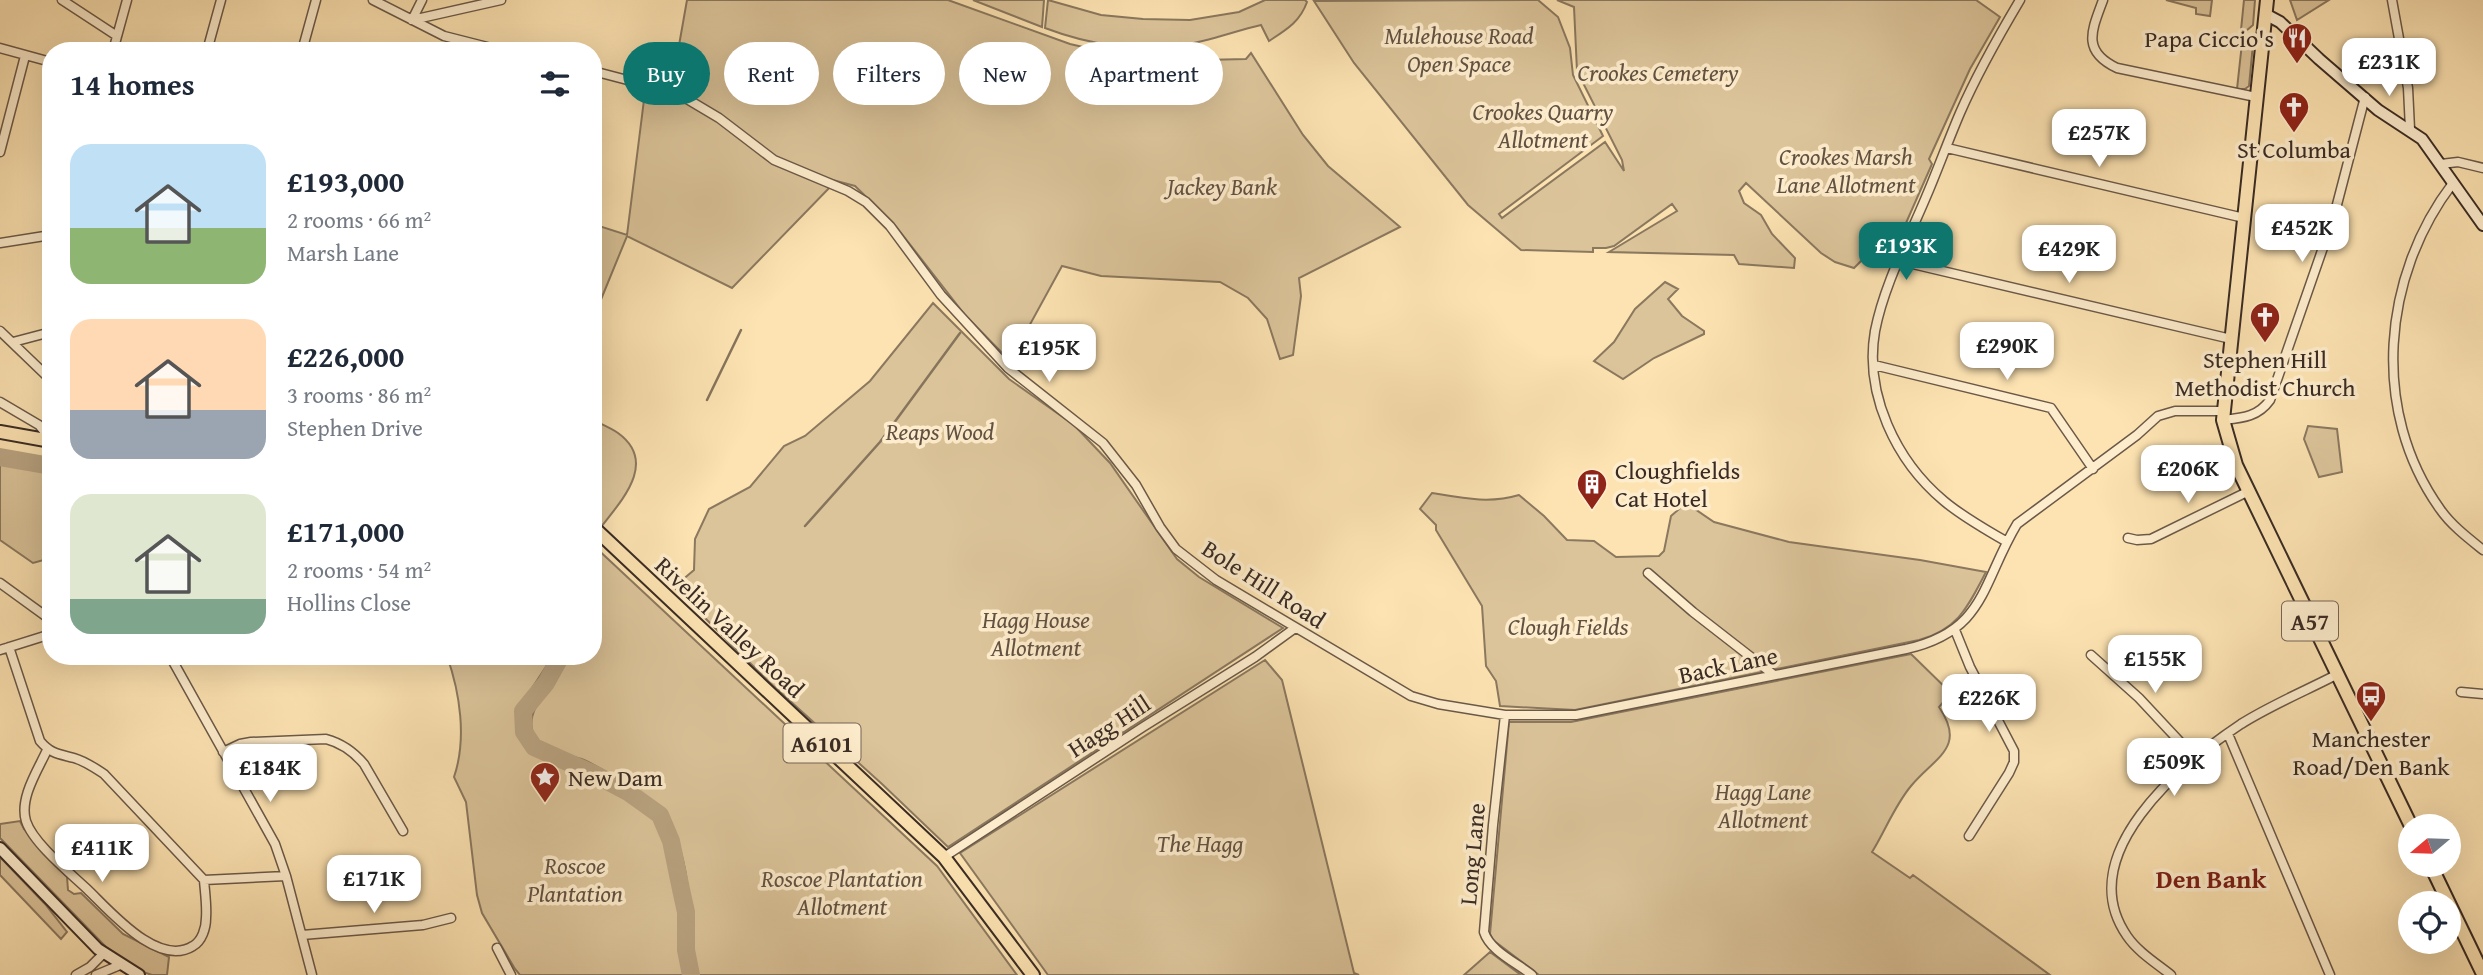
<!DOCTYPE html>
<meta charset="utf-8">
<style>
body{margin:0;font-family:"Gentium Book Plus",serif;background:#f2f2f3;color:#1f2937;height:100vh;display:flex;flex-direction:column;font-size:26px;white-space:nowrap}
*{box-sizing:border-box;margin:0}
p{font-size:23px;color:#747a83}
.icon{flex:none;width:38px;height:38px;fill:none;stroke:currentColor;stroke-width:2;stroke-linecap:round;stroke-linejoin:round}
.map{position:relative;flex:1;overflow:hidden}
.sheet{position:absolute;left:42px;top:42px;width:560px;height:623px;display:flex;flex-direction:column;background:#fff;border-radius:28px;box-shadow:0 7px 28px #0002}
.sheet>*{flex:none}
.guide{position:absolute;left:623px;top:42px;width:665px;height:63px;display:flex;gap:14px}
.needle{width:46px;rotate:251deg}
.tools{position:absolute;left:2398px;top:814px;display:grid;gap:14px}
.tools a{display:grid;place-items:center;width:63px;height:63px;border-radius:50%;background:#fff;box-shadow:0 7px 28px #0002;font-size:35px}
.price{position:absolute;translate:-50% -60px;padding:0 16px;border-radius:14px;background:#fff;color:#222;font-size:23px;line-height:46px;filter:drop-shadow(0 2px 4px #0008)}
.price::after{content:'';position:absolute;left:50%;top:42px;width:21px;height:16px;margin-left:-10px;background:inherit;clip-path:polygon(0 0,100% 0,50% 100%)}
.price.on{background:#0f766e;color:#fff}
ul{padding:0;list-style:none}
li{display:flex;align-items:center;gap:21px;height:175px;padding:0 28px}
li span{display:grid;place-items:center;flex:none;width:196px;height:140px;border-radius:21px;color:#555}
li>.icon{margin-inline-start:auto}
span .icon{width:84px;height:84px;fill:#fffc;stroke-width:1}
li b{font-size:30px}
h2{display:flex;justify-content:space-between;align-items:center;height:84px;padding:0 28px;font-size:30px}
.pill{padding:0 24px;border-radius:32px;background:#fff;box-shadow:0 7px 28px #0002;font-size:24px;line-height:63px}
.pill.on{background:#0f766e;color:#fff}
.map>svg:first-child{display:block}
.green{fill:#dcc49a;stroke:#8a785f;stroke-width:2}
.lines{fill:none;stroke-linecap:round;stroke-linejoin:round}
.stream{stroke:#86745c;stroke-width:2.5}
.river{stroke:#baa482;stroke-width:18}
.street-casing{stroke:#6a5948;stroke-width:11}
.secondary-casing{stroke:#392b24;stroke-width:14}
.primary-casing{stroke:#392b24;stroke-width:16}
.street{stroke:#feedcd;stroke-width:8}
.secondary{stroke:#feedcd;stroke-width:10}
.primary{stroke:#fde3b2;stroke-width:12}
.labels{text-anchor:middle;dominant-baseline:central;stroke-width:7;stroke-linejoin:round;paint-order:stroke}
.shield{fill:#feedcd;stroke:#746557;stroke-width:2}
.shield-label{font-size:23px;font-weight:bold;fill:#392b24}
.park-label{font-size:24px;font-style:italic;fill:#625142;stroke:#feedcd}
.poi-label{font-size:24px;fill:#392b24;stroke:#feedcd}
.street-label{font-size:24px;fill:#392b24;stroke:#feedcd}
.neighbourhood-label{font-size:26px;font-weight:bold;fill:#7a1f14;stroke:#feedcd}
</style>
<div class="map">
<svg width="2483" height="975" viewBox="0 0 2483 975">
<rect width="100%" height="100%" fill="#fde3b2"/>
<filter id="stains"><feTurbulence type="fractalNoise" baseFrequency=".00286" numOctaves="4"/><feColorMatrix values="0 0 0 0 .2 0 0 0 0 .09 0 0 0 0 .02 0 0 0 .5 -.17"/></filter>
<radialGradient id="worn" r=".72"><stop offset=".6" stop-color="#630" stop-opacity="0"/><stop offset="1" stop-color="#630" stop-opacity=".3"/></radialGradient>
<!-- green -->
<path class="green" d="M687,0H948L1070,44L1191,72L1203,60L1246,59L1251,53L1303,135L1328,166L1400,227L1299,278L1301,296L1293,355L1280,359L1267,319L1248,298L1220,282L1101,276L1062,266L1010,361L965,315L894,224L855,186L810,174L833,184L732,288L627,236L593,319V224L627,235L646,84L664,88L672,85Z
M973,0H1044L1042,27Z
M1048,0L1101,15L1143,19L1190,20L1239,12L1265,0H1305L1307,2C1300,22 1286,30 1269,41L1261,25C1235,31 1209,41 1183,45C1138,53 1087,44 1045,28Z
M1538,0L1558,17L1570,48L1573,75L1603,136L1499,214L1502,218L1605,142L1624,171L1622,160L1577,71L1574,7L1557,0H1976L2000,17L1970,69L1929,159L1932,164L1891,257L1877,245L1854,268L1835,262L1821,253L1746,183L1739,191L1744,203L1761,215L1772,234L1795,258L1794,268L1739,264L1734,255L1609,252L1677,211L1672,204L1614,246L1606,248H1593V252L1521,250L1468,205L1354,63L1314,1Z
M2166,0H2212L2210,16L2196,14V8Z
M2244,0H2255L2253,25L2246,31L2241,30Z
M2290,0H2329L2297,20Z
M2242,43L2253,44L2249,86L2245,89H2237Z
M1665,282L1678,289L1668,299L1682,316L1704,331V334L1654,358L1623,379L1594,361L1614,342L1635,309Z
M933,303L1009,379L1074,425L1110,463L1177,559L1199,577L1283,628L948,847L882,784L768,681L674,587L694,570L695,539L709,509L750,487L784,446L805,436L870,381Z
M593,420C601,424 611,428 618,433C658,462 622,500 601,527L593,521Z
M2308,426L2337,429L2342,472L2319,477L2304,439Z
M0,453L51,462V558L33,563L0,540Z
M1432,493C1462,498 1489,504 1519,495L1544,516L1567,540L1594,541L1616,557L1659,556L1664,551L1671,516L1686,503L1714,522L1789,542L1920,560L1986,572C1968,606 1959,629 1919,640L1575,710L1500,706L1496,681L1486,666L1482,606L1436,530V525L1420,509Z
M593,545L937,866L1017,975H695C685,957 691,931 690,911C689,887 684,855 674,833C671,825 666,816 661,809C654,800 596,765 584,760C576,757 567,756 558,753C510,735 537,699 560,673L558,667L563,656H593Z
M1911,654L1951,693L1939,707C1967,748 1935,757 1911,786C1895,805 1885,831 1872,852L1910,878L1913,875L2050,975H1539L1493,940L1490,934L1509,722H1571Z
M447,656H553L519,708L521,733L533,751L601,782L653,814L667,841L681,914L680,950L687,975H520L515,969L482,913L477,895L466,802L454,777C467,739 460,693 447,656Z
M1265,660L1282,680L1354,973L1359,975H1048L960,853Z
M20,821L24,829L67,877L68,890L74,894L81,893L123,934L169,957L167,975H152L143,972L106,947L0,838V824Z
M0,857L45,904L67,932L61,939L0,875Z
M1490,952L1521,975H1464Z"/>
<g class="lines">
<!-- stream -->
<path class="stream" d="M707,400L741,330
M805,526L880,442L960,333"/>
<!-- river -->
<path class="river" d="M0,457L51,466
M561,656L546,683L523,711L524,732L534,747L594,774L628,792L660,815L671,841L682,894L686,912V950L691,975"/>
<!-- street casing -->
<g class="street-casing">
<path id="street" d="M62,0L117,36
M373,0L444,36L503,51
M2103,0C2092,30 2081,51 2117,68L2256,97
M2392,0L2408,88L2410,129
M412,20L501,0
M412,20L422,0
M0,48L51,62
M113,51L127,0
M207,51L221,0
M302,51L316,0
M593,71L677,93L719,118L774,160L848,191L866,202L890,226L941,295L1008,368L1103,443L1136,485L1160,527L1176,549L1216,580L1411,696L1438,704L1505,715H1576L1906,649C1986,631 1981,584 2017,524L2137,435L2158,416L2175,411H2223
M1947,148L2244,218
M0,152L25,56
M2441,164L2458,162L2483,168
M2453,183C2382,276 2370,411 2440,509C2451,525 2468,538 2483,550
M0,243L51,235
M1900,261L2231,339
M0,331L51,380
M13,342L51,332
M1874,365L2051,408L2093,469
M0,402L39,425L51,440
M2223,420C2242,418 2258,417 2270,400L2334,216L2365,97
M2128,538L2137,540L2151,539L2249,491
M2007,542C1985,529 1963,517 1944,501C1896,461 1864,394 1875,331C1884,285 1908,240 1926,197C1938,169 1948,141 1960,113C1977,74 1998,37 2020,0
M1648,573L1693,612L1774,675
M0,583L51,620
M1955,630L1970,667L2014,751V762L2009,773L1969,836
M9,647L40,741C51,754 59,754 74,758C85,761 95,768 104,774L204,880L286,876
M0,650L51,634
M2091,655L2139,698L2196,759
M170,656L275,844L286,876L312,975
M2461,692L2483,694
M1505,715L1493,825L1484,932C1490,951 1517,963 1532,975
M2228,734L2330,975
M47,750C38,770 19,798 26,821C33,843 70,873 87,889C110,911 158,968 193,946C202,941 206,928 206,918C207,906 205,893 204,880
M223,752L240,744L251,742L326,739C341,743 353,751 364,764L403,831
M944,857L1143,727L1255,657L1295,628
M302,935L423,925L451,918
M497,948L511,975
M76,975L90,967L103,954
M96,975L120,965
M2171,975C2156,963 2138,952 2127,936C2071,855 2181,764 2241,724C2271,705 2305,691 2336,675"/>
</g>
<!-- secondary casing -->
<g class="secondary-casing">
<path id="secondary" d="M2265,14L2280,22L2319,59L2378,110L2422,139L2483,225
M0,848L98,949L139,975"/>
</g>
<!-- primary casing -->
<g class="primary-casing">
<path id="primary" d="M2267,0L2223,420L2236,465L2411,826
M0,432L51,441
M593,527L944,857L1033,975
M2430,864L2483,974"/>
</g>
<!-- street -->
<use href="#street" class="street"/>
<!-- secondary -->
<use href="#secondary" class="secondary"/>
<!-- primary -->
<use href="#primary" class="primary"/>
</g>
<!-- icons -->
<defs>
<g id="restaurant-pin" transform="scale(1.575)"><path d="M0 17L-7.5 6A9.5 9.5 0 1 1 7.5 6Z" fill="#8f2418" stroke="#feedcd"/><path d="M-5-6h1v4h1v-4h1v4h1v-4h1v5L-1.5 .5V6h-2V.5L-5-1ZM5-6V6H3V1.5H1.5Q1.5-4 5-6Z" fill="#fff"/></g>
<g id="church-pin" transform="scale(1.575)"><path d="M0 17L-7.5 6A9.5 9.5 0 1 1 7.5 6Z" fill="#8f2418" stroke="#feedcd"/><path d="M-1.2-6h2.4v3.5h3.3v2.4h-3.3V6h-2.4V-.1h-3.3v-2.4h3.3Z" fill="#fff"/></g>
<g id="building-pin" transform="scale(1.575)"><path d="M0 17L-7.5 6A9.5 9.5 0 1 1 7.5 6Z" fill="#8f2418" stroke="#feedcd"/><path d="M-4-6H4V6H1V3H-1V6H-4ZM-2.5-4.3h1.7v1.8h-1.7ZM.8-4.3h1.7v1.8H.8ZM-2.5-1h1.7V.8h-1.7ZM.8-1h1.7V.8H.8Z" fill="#fff"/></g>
<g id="bus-pin" transform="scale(1.575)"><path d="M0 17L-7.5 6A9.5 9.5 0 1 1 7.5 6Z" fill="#8f2418" stroke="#feedcd"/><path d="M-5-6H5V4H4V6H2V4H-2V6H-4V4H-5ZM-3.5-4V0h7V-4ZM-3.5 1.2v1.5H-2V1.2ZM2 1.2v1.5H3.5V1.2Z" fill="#fff"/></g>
<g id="sight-pin" transform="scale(1.575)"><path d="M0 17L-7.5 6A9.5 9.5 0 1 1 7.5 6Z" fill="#8f2418" stroke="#feedcd"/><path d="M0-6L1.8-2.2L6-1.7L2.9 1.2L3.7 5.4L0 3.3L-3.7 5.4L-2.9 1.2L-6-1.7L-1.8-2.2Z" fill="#fff"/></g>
</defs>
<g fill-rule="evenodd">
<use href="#restaurant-pin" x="2297" y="38"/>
<use href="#church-pin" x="2294" y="107"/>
<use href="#church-pin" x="2265" y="317"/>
<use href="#building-pin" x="1592" y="484"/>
<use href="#bus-pin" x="2371" y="696"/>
<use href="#sight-pin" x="545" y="777"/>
</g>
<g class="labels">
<!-- shield labels -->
<g class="shield">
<rect x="2282" y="601.5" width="56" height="39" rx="5"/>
<rect x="783.5" y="723.5" width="77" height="39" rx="5"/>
</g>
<g class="shield-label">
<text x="2310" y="621">A57</text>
<text x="822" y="743">A6101</text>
</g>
<!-- park labels -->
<g class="park-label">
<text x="1459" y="35">Mulehouse Road<tspan x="1459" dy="28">Open Space</tspan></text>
<text x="1658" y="72">Crookes Cemetery</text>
<text x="1543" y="111">Crookes Quarry<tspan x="1543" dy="28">Allotment</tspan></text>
<text x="1846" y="156">Crookes Marsh<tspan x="1846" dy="28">Lane Allotment</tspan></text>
<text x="1222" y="186">Jackey Bank</text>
<text x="940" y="431">Reaps Wood</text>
<text x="1036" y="619">Hagg House<tspan x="1036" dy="28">Allotment</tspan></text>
<text x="1568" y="626">Clough Fields</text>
<text x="1763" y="791">Hagg Lane<tspan x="1763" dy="28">Allotment</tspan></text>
<text x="1200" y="843">The Hagg</text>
<text x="575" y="865">Roscoe<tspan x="575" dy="28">Plantation</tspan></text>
<text x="842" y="878">Roscoe Plantation<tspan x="842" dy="28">Allotment</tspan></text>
</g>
<!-- poi labels -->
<g class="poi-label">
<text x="2274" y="38" text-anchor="end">Papa Ciccio's</text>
<text x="2294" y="149">St Columba</text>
<text x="2265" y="359">Stephen Hill<tspan x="2265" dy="28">Methodist Church</tspan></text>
<text x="1615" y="470" text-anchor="start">Cloughfields<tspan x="1615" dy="28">Cat Hotel</tspan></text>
<text x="2371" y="738">Manchester<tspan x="2371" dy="28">Road/Den Bank</tspan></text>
<text x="568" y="777" text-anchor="start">New Dam</text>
</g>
<!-- street labels -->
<g class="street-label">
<text transform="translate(1264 584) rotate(33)">Bole Hill Road</text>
<text transform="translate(730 627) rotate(43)">Rivelin Valley Road</text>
<text transform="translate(1728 665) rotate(-12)">Back Lane</text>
<text transform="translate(1109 726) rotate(-33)">Hagg Hill</text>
<text transform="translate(1472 854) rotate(-85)">Long Lane</text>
</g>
<!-- neighbourhood labels -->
<g class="neighbourhood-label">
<text x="2211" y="878">Den Bank</text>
</g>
</g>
<rect width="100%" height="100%" filter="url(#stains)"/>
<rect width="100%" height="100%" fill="url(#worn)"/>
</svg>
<div class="tools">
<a><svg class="needle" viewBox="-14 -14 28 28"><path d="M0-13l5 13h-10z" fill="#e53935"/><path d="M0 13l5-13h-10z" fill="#747a83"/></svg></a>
<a><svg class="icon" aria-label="locate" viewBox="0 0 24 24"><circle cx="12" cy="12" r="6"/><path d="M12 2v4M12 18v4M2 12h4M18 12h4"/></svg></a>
</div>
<b class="price" style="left:2389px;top:98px">£231K</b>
<b class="price" style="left:2099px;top:169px">£257K</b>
<b class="price" style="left:2302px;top:264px">£452K</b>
<b class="price on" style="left:1906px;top:282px">£193K</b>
<b class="price" style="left:2069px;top:285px">£429K</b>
<b class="price" style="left:2007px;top:382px">£290K</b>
<b class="price" style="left:1049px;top:384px">£195K</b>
<b class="price" style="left:2188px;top:505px">£206K</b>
<b class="price" style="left:2155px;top:695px">£155K</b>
<b class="price" style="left:1989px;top:734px">£226K</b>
<b class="price" style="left:2174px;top:798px">£509K</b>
<b class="price" style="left:270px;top:804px">£184K</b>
<b class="price" style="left:102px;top:884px">£411K</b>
<b class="price" style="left:374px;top:915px">£171K</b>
<div class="guide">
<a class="pill on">Buy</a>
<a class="pill">Rent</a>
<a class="pill">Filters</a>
<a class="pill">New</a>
<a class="pill">Apartment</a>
</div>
<section class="sheet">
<h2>14 homes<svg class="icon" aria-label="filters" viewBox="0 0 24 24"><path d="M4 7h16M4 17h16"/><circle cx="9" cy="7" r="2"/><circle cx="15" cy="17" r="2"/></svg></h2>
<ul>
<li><span style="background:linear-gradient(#bfe0f5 60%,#8fb573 0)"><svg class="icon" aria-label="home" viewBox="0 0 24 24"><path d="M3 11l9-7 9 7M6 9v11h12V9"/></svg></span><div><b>£193,000</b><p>2 rooms · 66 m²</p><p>Marsh Lane</p></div></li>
<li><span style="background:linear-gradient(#ffd9b3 65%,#9aa5b1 0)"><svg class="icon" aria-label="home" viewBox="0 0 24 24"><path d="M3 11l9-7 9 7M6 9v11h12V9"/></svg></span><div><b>£226,000</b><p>3 rooms · 86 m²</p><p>Stephen Drive</p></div></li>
<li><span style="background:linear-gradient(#dfe7d0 75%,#7fa58c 0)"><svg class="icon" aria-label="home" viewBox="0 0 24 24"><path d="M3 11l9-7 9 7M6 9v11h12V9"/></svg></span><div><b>£171,000</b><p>2 rooms · 54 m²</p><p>Hollins Close</p></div></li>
</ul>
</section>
</div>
